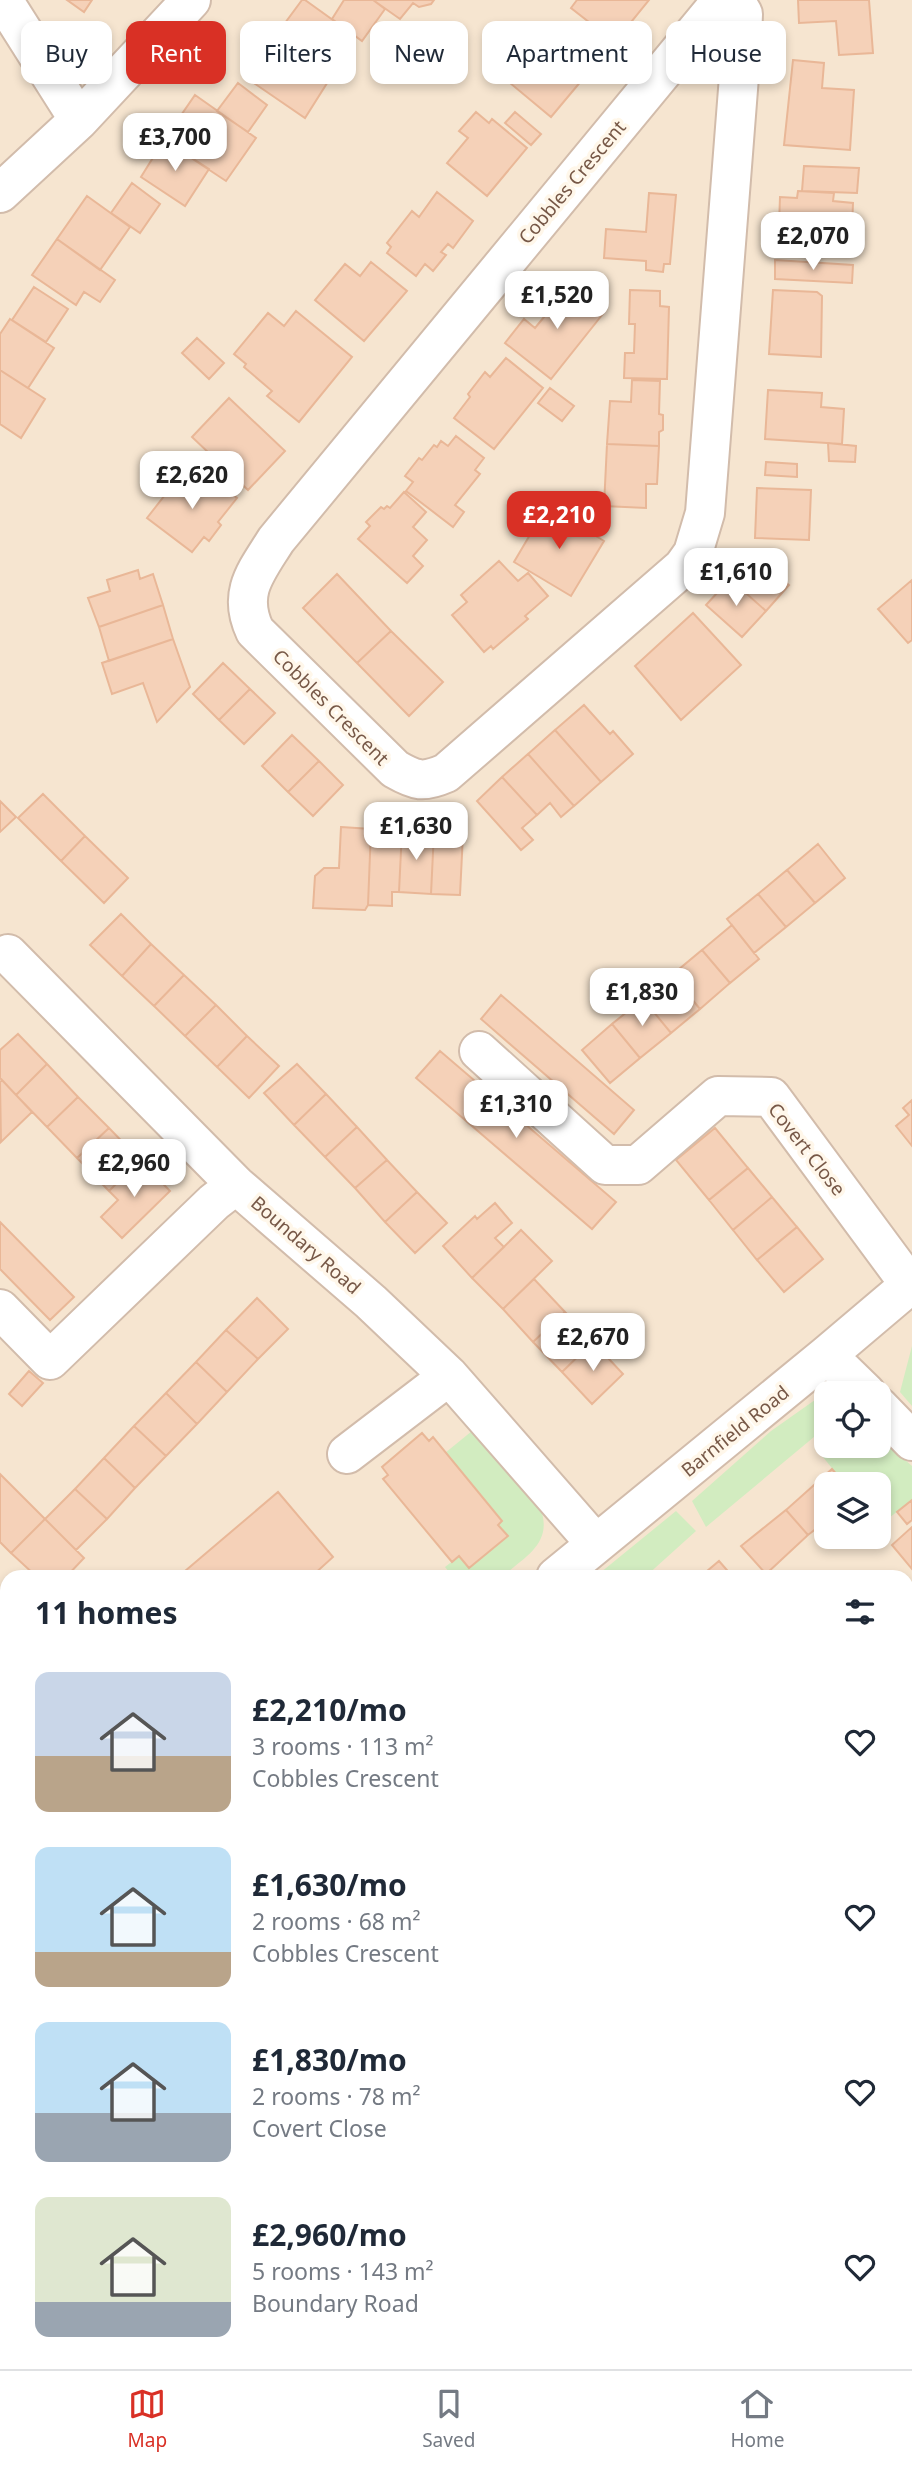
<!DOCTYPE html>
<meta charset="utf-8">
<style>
body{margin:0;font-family:"Noto Sans",sans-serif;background:#f6f6f7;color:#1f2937;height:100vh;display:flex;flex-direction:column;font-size:26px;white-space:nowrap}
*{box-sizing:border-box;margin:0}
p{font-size:23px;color:#747a83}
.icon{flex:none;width:38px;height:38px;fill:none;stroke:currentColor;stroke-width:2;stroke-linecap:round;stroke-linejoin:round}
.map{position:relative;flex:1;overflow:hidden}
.side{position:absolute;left:0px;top:1570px;width:914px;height:800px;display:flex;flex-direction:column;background:#fff;border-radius:21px 21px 0 0;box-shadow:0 4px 10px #0003}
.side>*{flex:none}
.top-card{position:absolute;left:21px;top:21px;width:872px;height:63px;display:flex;gap:14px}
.controls{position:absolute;left:814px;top:1381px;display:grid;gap:14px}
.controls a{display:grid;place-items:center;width:77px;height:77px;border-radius:14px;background:#fff;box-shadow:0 4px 10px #0003;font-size:35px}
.price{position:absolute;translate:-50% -60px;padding:0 16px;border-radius:14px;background:#fff;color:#222;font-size:23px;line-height:46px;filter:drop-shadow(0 2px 4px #0008)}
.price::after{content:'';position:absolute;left:50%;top:42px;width:21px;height:16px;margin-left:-10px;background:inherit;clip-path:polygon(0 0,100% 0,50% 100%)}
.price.current{background:#d93025;color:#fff}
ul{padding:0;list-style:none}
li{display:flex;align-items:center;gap:21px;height:175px;padding:0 35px}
li span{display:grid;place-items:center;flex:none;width:196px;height:140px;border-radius:14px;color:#555}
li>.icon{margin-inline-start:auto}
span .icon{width:84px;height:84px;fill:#fffc;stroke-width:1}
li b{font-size:30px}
h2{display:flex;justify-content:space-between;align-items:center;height:84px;padding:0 35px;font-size:30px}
.tag{padding:0 24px;border-radius:14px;background:#fff;box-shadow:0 4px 10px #0003;font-size:24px;line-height:63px}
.tag.current{background:#d93025;color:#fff}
.tab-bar{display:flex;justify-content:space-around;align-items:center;height:98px;border-top:2px solid #e0e1e3;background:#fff;font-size:19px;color:#747a83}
.tab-bar a{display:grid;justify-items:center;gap:4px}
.tab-bar .current{color:#d93025}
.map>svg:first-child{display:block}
.residential{fill:#f6e5d0;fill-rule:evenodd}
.green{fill:#d2ecc0}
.building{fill:#f5d1b8;stroke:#e9b797;stroke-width:2}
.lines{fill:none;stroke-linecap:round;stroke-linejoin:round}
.minor-casing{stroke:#d2bcab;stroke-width:42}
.minor{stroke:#fff;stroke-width:38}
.labels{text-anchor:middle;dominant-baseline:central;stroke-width:7;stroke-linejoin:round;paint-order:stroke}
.street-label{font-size:19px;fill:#775847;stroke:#fff7ea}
</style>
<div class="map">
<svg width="912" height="2369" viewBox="0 0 912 2369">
<rect width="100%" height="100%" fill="#fef3e2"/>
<!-- residential -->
<path class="residential" d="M0,0H912V2369H0ZM826,1393H878V1446H826ZM826,1484H878V1536H826ZM7,1577H906V2362H7Z"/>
<!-- green -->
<path class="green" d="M912,1346V1406L900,1392Z
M822,1395H826V1427L706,1527L692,1501L771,1431Z
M472,1431L540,1507C554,1543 526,1556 502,1577H453L445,1567L459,1556L507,1536L498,1525L502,1520L445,1453Z
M879,1437L912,1466V1500L880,1525L878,1484H845L818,1451L826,1444L878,1446Z
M676,1511L696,1531L645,1577H595Z
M227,2363H276L279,2369H231Z"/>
<!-- building -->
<path class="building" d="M67,0H92L84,12Z
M302,0H305L344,28L315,71L271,42Z
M344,0H373L385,9L362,41L332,19Z
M373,0H434L431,4L419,7L413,3L400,19Z
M577,0H649L619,37L616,34L612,40L571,8Z
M798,0H869L873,53L839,55L836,21L799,23Z
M540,24L556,37L551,43L587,74L551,117L510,83L535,54L523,44Z
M271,42L329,80L305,118L248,79Z
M793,60L824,63L822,88L854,90L850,150L784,145Z
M238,83L267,105L248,132L217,111Z
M195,95L256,138L226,181L164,140Z
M476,112L489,123L492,119L527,148L487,196L447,163L468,138L459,131Z
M515,112L541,134L531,145L505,123Z
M164,140L209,169L185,206L141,177Z
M804,166L859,168L857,193L802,191Z
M132,183L160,204L140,233L111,213Z
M798,191L834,193L833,201L853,203L851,257L778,253L780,197L797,198Z
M437,192L473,221L453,248L448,244L441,252L446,255L433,271L425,264L416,276L387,253L391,247L387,243L412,211L419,217Z
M649,193L676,195L670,264H664L663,272L646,270V261L604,258L606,229L646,232Z
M87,196L130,227L100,270L57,239Z
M57,239L115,280L100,302L84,292L76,305L32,275Z
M775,260L853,265L852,283L775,279Z
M371,262L407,291L364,341L315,300L345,264L360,276Z
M572,283L606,310L551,379L505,343L524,319L535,328Z
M34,287L68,309L46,342L12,320Z
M630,290L660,291V306L669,307L667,379L624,378L625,353H634L635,324H629Z
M773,290L817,292L822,296L821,357L769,354Z
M296,311L352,357L299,422L267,396L272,391L244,367L246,364L234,354L268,313L284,326Z
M10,319L54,348L28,388L0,370V334Z
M197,338L224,363L209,379L182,353Z
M506,358L543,388L494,449L454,418L470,397L468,394L485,372L490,377Z
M0,370L45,399L21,438L0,424Z
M632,380L660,381L659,414L663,415V430L659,432V446L607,444L610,401L631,402Z
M550,388L574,406L562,421L538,403Z
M768,390L822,393L821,407L844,409L842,444L765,439Z
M229,398L285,451L248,490L192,437Z
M456,436L484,458L475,470L480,474L455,505L464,512L453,527L406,491L413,482L405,476L419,458L422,460L434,445L437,447L441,441L448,446Z
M828,443L856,446L855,462L829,461Z
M607,444L659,446L657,484H646V508L604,506Z
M766,462L797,464V477L765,475Z
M183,472L202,487L209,477L237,498L218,522L221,525L209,541L204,537L192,552L147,518Z
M757,488L811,490L809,540L755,538Z
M404,492L426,512L413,527L427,540L413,556L423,566L407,583L358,539L370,526L366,522L381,507L384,509L387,506L390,508Z
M547,506L604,541L571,596L514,562Z
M752,554L789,585L766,611L730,579Z
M499,561L518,581L528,573L548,596L525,616L528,619L493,649L491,646L484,652L452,615L467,602L461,595Z
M138,570L140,579L153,574L163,605L99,627L88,598L110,591L107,580Z
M337,574L391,631L357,663L303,608Z
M730,579L766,611L742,637L706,605Z
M912,580V640L908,643L878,609Z
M163,605L173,639L109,661L99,627Z
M693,613L741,665L681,720L635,666Z
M391,631L443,682L409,716L357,663Z
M173,639L190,687L157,722L143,683L112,694L102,663Z
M223,663L250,689L219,720L193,694Z
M250,689L275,713L244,744L219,720Z
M584,705L610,734L613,731L633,754L601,782L555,730Z
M555,730L601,782L574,806L528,754Z
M292,735L319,761L288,792L262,766Z
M528,754L574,806L561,817L550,803L537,815L502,777Z
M319,761L343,785L313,816L288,792Z
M502,777L537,815L522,828L533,840L521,850L477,801Z
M43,794L85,836L61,861L18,818Z
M0,801L16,817L0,832Z
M341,827L371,829L368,905L365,910L313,908L315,876L324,868H339Z
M371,829L402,830L399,892H392V906L368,905Z
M402,830L434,832L431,894L399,892Z
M434,832L463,834L460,895L431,894Z
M85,836L128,878L104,903L61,861Z
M818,844L845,878L815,903L787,870Z
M787,870L815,903L786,927L758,894Z
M758,894L786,927L754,953L727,919Z
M121,914L151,944L122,976L90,945Z
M732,925L759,959L730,983L702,950Z
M151,944L184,975L154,1006L122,976Z
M702,950L730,983L700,1009L672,975Z
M184,975L216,1005L185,1036L154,1006Z
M672,975L700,1009L671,1033L643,999Z
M501,995L634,1110L614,1134L481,1019Z
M643,999L671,1033L640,1058L612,1024Z
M216,1005L247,1036L217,1067L185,1036Z
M612,1024L640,1058L610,1083L582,1050Z
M18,1034L47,1064L16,1095L0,1078V1050Z
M247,1036L279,1066L249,1098L217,1067Z
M440,1051L616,1202L592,1229L416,1078Z
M47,1064L78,1097L47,1127L16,1095Z
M297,1064L326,1094L294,1125L264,1093Z
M2,1080L32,1112L1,1142L0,1082Z
M326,1094L357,1127L325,1157L294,1125Z
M78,1097L109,1128L77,1158L47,1127Z
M912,1100V1146L896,1126L909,1115L903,1108Z
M357,1127L387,1160L355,1188L325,1157Z
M109,1128L140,1160L109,1191L77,1158Z
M715,1128L748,1168L709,1200L676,1160Z
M140,1160L170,1191L122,1238L101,1217L118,1200L109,1191Z
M387,1160L417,1192L385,1222L355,1188Z
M748,1168L772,1197L733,1230L709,1200Z
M417,1192L447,1223L415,1253L385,1222Z
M772,1197L797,1227L757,1260L733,1230Z
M495,1203L512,1223L495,1238L504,1247L472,1278L443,1246L475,1216L477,1219Z
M0,1222L74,1297L50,1320L0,1269Z
M797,1227L823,1259L784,1292L757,1260Z
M521,1230L552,1261L503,1309L472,1278Z
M534,1279L565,1312L533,1342L503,1309Z
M257,1298L288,1329L258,1359L226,1330Z
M565,1312L593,1342L562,1372L533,1342Z
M226,1330L258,1359L227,1392L196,1362Z
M593,1342L623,1374L592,1404L562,1372Z
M196,1362L227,1392L197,1424L166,1393Z
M29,1371L43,1383L22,1406L9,1394Z
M166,1393L197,1424L166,1456L134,1426Z
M134,1426L166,1456L135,1488L104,1458Z
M422,1433L429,1441L433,1437L502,1521L498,1525L508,1536L469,1568L459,1556L452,1562L383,1479L388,1475L382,1467Z
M104,1458L135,1488L107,1519L75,1489Z
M832,1469L845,1484H826V1521L808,1535L786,1510Z
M0,1474L45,1519L11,1553L0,1542Z
M75,1489L107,1519L76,1550L45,1519Z
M278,1492L333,1557L311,1577H178Z
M912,1500V1520L907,1524L897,1512Z
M786,1510L808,1535L766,1574L741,1546Z
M45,1519L84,1558L66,1577H37L11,1553Z
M912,1527V1569L892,1545Z
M719,1561L733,1577H700Z
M912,1781V1816L906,1810V1785Z
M906,1810L912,1816V1844L906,1849Z
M0,1957L7,1968V2040L0,2045Z
M906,2034L912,2041V2107L906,2100Z
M7,2060V2221L0,2225V2065Z
M912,2112V2152L906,2153V2114Z
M912,2199V2260L906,2262V2200Z
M912,2330V2365L896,2369H858L856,2362H906V2332Z
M442,2362H471L476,2369H391L390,2367Z
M471,2362H489L482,2369H476Z
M489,2362H528L535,2369H482Z"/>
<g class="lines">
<!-- minor casing -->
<g class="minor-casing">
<path id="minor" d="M3,0L79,120
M722,0L276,540C256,572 237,593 255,631L395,769C416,781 423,783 446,773L683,567L693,553L705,513L742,38L743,14L735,0
M0,193L79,120L191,0
M8,954L236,1185L371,1302L449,1376L596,1544
M479,1051L605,1165H638L718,1096L771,1097L910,1285
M0,1309L50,1360L214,1202L236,1185
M827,1355L866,1393
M878,1406L912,1441
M347,1454L449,1376
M556,1577L827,1355L912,1283
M0,1650L7,1659
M0,1693L7,1688
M0,1929L7,1940
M906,2180L912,2179
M906,2308L912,2306
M428,2362L429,2369
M566,2362V2369
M330,2369L338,2362
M792,2369L798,2362"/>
</g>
<!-- minor -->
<use href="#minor" class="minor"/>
</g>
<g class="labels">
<!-- street labels -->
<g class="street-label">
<text transform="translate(572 182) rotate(-50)">Cobbles Crescent</text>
<text transform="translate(331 707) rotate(45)">Cobbles Crescent</text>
<text transform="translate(807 1149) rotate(52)">Covert Close</text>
<text transform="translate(306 1245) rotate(41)">Boundary Road</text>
<text transform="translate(735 1431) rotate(-39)">Barnfield Road</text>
</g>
</g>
</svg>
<div class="controls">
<a><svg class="icon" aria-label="locate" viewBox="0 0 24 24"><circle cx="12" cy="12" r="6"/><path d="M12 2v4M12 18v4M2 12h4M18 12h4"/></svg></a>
<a><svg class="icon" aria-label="layers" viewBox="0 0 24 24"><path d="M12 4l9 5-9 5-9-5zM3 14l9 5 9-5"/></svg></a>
</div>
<b class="price" style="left:175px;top:173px">£3,700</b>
<b class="price" style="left:813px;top:272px">£2,070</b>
<b class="price" style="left:557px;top:331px">£1,520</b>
<b class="price" style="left:192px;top:511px">£2,620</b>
<b class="price current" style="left:559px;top:551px">£2,210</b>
<b class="price" style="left:736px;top:608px">£1,610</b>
<b class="price" style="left:416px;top:862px">£1,630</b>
<b class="price" style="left:642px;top:1028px">£1,830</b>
<b class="price" style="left:516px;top:1140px">£1,310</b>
<b class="price" style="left:134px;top:1199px">£2,960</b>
<b class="price" style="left:593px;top:1373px">£2,670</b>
<div class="top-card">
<a class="tag">Buy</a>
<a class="tag current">Rent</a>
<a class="tag">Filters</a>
<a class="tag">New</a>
<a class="tag">Apartment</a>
<a class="tag">House</a>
</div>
<section class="side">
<h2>11 homes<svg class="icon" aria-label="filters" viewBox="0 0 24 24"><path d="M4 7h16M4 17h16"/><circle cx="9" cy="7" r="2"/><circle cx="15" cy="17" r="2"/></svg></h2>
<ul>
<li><span style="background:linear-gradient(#c9d6e8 60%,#b9a48a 0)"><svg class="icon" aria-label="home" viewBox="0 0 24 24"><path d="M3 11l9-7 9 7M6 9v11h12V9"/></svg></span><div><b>£2,210/mo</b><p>3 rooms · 113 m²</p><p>Cobbles Crescent</p></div><svg class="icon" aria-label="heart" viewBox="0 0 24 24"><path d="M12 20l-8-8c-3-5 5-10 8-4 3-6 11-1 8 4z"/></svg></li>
<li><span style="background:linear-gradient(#bfe0f5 75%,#b9a48a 0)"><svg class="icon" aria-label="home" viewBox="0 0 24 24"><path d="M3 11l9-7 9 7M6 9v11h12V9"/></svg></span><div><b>£1,630/mo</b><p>2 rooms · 68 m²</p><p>Cobbles Crescent</p></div><svg class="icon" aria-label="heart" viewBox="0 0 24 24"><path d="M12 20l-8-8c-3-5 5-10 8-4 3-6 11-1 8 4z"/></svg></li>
<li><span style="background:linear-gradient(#bfe0f5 65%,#9aa5b1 0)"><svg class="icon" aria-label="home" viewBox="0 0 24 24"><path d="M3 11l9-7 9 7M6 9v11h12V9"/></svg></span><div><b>£1,830/mo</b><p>2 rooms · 78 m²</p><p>Covert Close</p></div><svg class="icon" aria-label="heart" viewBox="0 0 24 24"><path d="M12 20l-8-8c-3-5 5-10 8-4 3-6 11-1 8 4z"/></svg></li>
<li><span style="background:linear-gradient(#dfe7d0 75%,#9aa5b1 0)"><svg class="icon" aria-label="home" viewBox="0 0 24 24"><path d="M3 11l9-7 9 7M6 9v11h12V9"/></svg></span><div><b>£2,960/mo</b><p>5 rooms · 143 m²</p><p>Boundary Road</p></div><svg class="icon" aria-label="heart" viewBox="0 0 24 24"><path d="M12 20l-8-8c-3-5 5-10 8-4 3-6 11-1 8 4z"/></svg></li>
</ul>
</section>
</div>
<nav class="tab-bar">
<a class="current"><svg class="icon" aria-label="map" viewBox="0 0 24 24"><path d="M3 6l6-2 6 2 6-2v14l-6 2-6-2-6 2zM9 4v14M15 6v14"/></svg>Map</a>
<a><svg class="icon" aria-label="saved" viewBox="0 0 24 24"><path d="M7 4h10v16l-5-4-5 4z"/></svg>Saved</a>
<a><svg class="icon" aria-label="home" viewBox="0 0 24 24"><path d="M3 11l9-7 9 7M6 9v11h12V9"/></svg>Home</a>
</nav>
